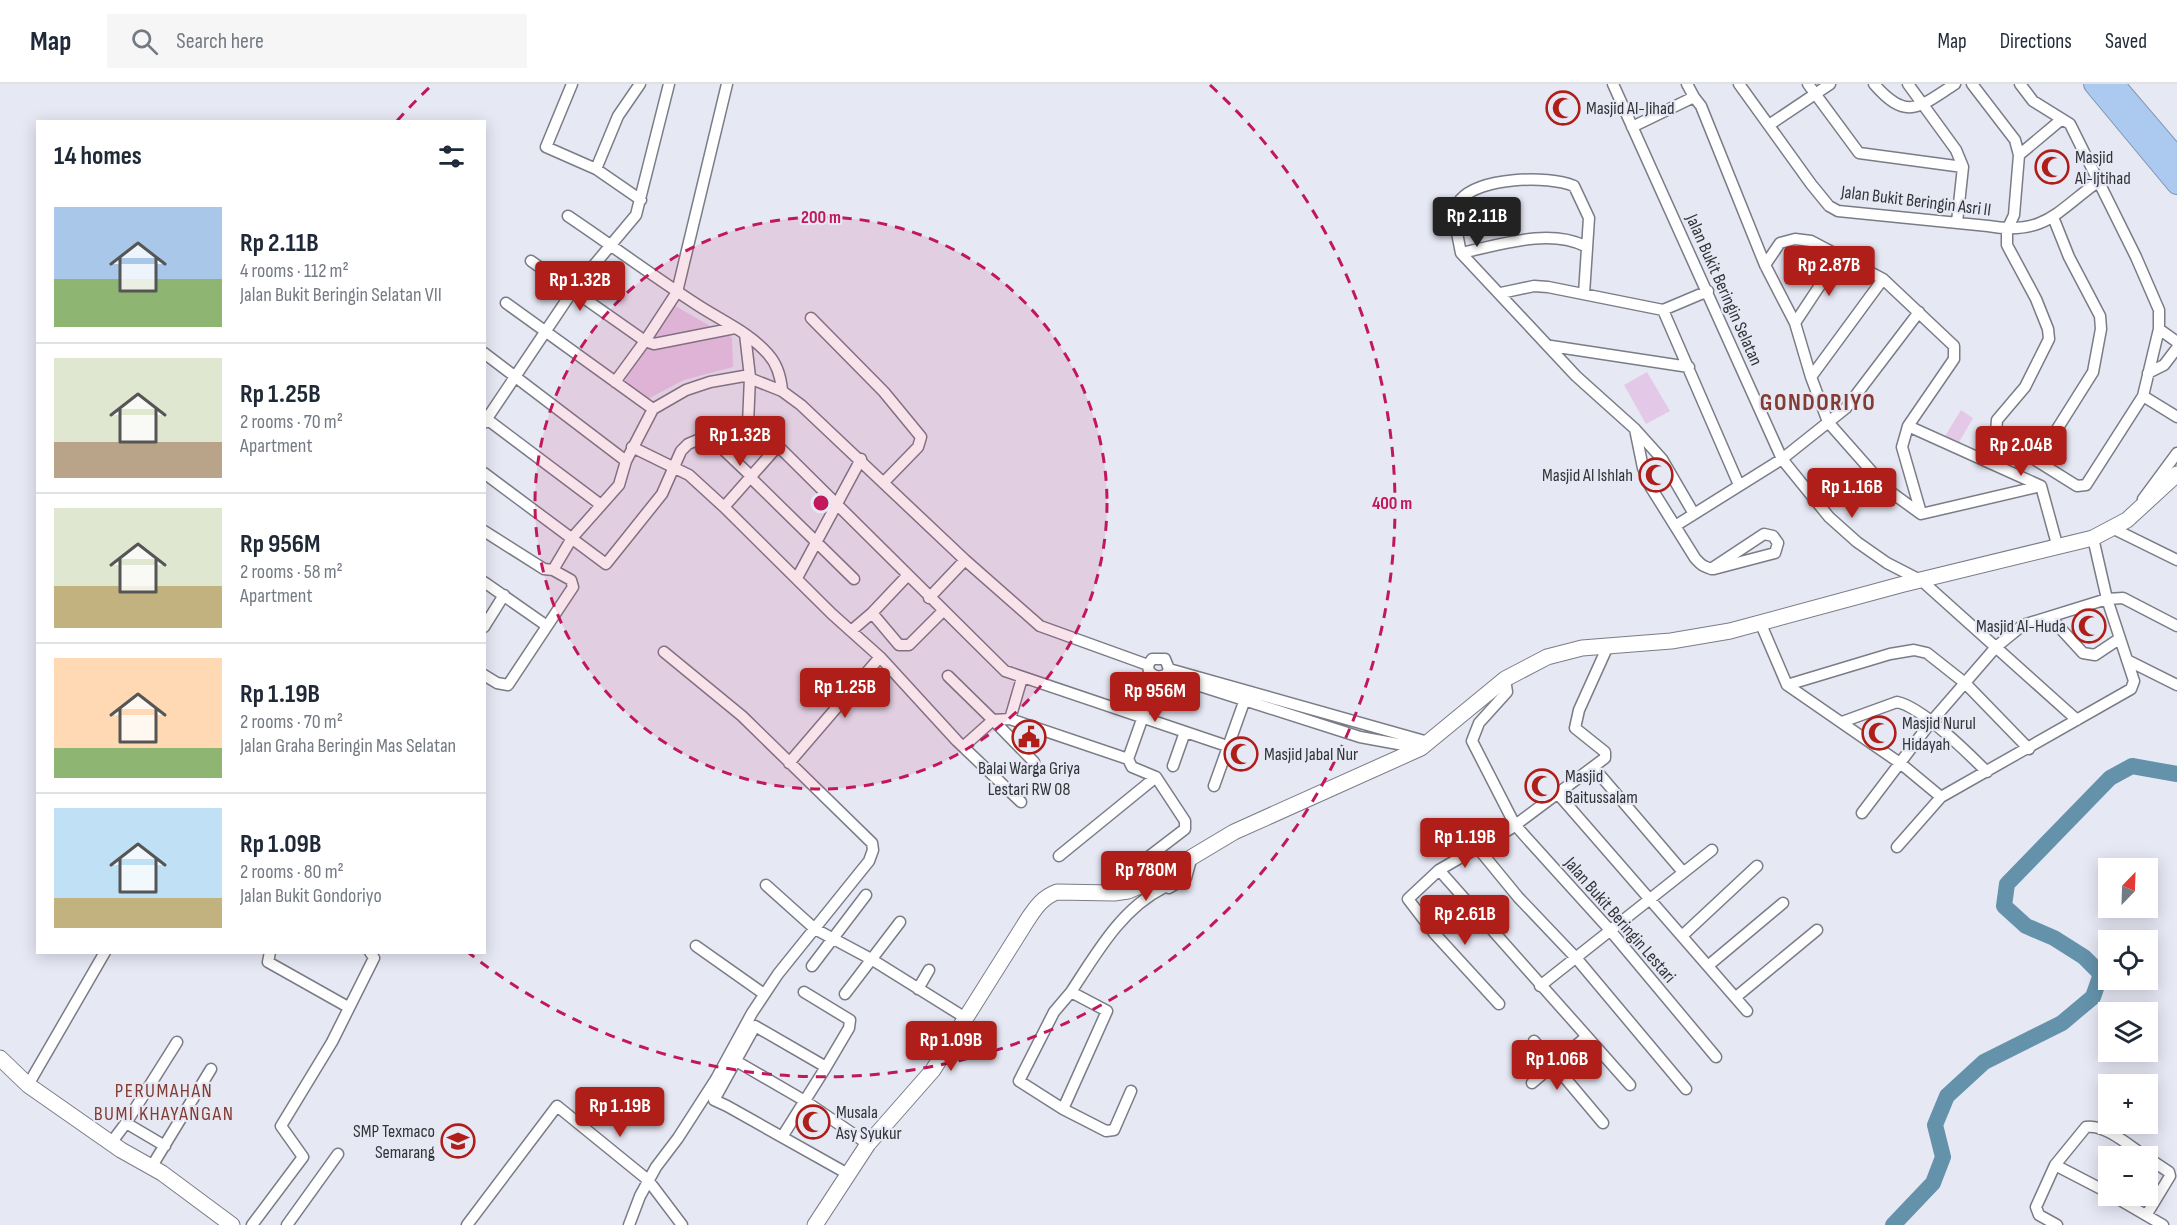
<!DOCTYPE html>
<meta charset="utf-8">
<style>
body{margin:0;font-family:"Sofia Sans Condensed",sans-serif;background:#f6f6f7;color:#1f2937;height:100vh;display:flex;flex-direction:column;font-size:22px;white-space:nowrap}
*{box-sizing:border-box;margin:0}
p{font-size:20px;color:#747a83}
.icon{flex:none;width:33px;height:33px;fill:none;stroke:currentColor;stroke-width:2;stroke-linecap:round;stroke-linejoin:round}
.map{position:relative;flex:1;overflow:hidden}
.drawer{position:absolute;left:36px;top:36px;width:450px;height:834px;display:flex;flex-direction:column;background:#fff;border-radius:0px;box-shadow:0 3px 15px #0003}
.drawer>*{flex:none}
.needle{width:39px;rotate:23deg}
.fabs{position:absolute;left:2098px;top:774px;display:grid;gap:12px}
.fabs a{display:grid;place-items:center;width:60px;height:60px;border-radius:0px;background:#fff;box-shadow:0 3px 15px #0003;font-size:30px}
.price{position:absolute;translate:-50% -51px;padding:0 14px;border-radius:6px;background:#af1e18;color:#fff;font-size:20px;line-height:39px;filter:drop-shadow(0 2px 3px #0008)}
.price::after{content:'';position:absolute;left:50%;top:36px;width:18px;height:14px;margin-left:-9px;background:inherit;clip-path:polygon(0 0,100% 0,50% 100%)}
.price.on{background:#222;color:#fff}
ul{padding:0;list-style:none}
li{display:flex;align-items:center;gap:18px;height:150px;padding:0 18px}
li+li{border-top:2px solid #e0e1e3}
li span{display:grid;place-items:center;flex:none;width:168px;height:120px;border-radius:0px;color:#555}
li>.icon{margin-inline-start:auto}
span .icon{width:72px;height:72px;fill:#fffc;stroke-width:1}
li b{font-size:26px}
h2{display:flex;justify-content:space-between;align-items:center;height:72px;padding:0 18px;font-size:26px}
header{display:flex;align-items:center;gap:36px;box-sizing:border-box;height:84px;padding:0 30px;background:#fff;border-bottom:2px solid #e0e1e3}
header strong{font-size:28px}
nav{display:flex;gap:33px;margin-inline-start:auto;font-size:21px}
.search{width:420px;height:54px;background:#f6f6f7;display:flex;align-items:center;gap:15px;box-sizing:border-box;padding:0 21px;border-radius:0px;color:#747a83;font-size:22px}
.map>svg:first-child{display:block}
.green{fill:#e3c9e7}
.lines{fill:none;stroke-linecap:round;stroke-linejoin:round}
.river{stroke:#6492ab;stroke-width:16}
.street-casing{stroke:#7a7c86;stroke-width:13}
.secondary-casing{stroke:#7a7c86;stroke-width:17}
.highway-casing{stroke:#8295af;stroke-width:22}
.street{stroke:#fff;stroke-width:10}
.secondary{stroke:#fff;stroke-width:15}
.highway{stroke:#acc9ef;stroke-width:20}
.ring{fill:none;stroke:#c2185b;stroke-width:3;stroke-dasharray:10 8}
.labels{text-anchor:middle;dominant-baseline:central;stroke-width:4.5;stroke-linejoin:round;paint-order:stroke}
.poi-label{font-size:18px;fill:#333438;stroke:#e6e8f4;text-anchor:start}
.street-label{font-size:18px;fill:#333438;stroke:#e6e8f4}
.neighbourhood-label{font-size:20px;letter-spacing:1.5px;fill:#833c33;stroke:#e6e8f4}
.district-label{font-size:24px;font-weight:bold;letter-spacing:1.5px;fill:#833c33;stroke:#e6e8f4}
.centre{fill:#c2185b;stroke:#e6e8f4;stroke-width:3}
.ring-label{font-size:18px;text-anchor:middle;font-weight:bold;fill:#c2185b;stroke:#e6e8f4;stroke-width:4.5;stroke-linejoin:round;paint-order:stroke}
</style>
<header>
<strong>Map</strong>
<div class="search"><svg class="icon" aria-label="search" viewBox="0 0 24 24"><circle cx="10" cy="10" r="6"/><path d="M15 15l6 6"/></svg>Search here</div>
<nav><a>Map</a><a>Directions</a><a>Saved</a></nav>
</header>
<div class="map">
<svg width="2177" height="1141" viewBox="0 0 2177 1141">
<rect width="100%" height="100%" fill="#e6e8f4"/>
<!-- green -->
<path class="green" d="M665,216L712,243L650,255L642,250Z
M726,248L732,254L733,283L684,296L646,316L613,295L633,266Z
M1647,288L1670,327L1646,340L1624,301Z
M1961,326L1973,334L1958,360L1945,352Z"/>
<g class="lines">
<!-- river -->
<path class="river" d="M1893,1141L1933,1099L1943,1073L1935,1041L1947,1012L1984,978L2062,939L2093,913L2101,890L2084,873L2054,854L2026,842L2004,822L2007,800L2110,694L2132,682L2177,690"/>
<!-- street casing -->
<g class="street-casing">
<path id="street" d="M572,0L546,63L596,85L641,116
M727,0L677,208L645,257L654,260L735,244
M1613,0L1782,375L1829,433L1857,458L1887,479L1922,497L2077,636
M1687,0L1694,13
M1739,0L1811,100L1829,122L1838,127L1988,142C2045,152 2057,127 2099,97
M1808,0L1859,69L1963,83L1957,138
M1874,0C1907,38 1919,23 1955,0
M1908,0L1956,66L1963,83
M1972,0L2015,56L2019,71
M2020,0L2033,17L2070,40L2136,173L2159,226V245L2143,312L2086,401L2077,402L2037,377
M1769,41L1830,0
M1632,43L1694,13L1701,22L1765,181L1795,239L1811,293L1828,338L1888,406L1921,430L2041,402
M596,85L618,32L640,0
M568,132C611,161 653,192 696,220C720,236 749,248 768,270C778,281 781,293 782,307
M2053,133L2069,173L2100,232L2101,245L2093,288L2037,377L1996,348L1997,336L2025,303L2049,255L2048,245L2036,215L2007,161V146L2014,131L2019,71L2062,35
M1461,169C1500,161 1548,144 1585,162
M531,177L645,257L615,298
M1765,181L1780,159L1795,155L1811,157L1883,195L1954,262V275L1908,342L1902,363L1921,429
M1501,209L1534,202L1548,203L1663,226L1708,207
M1584,210L1589,134L1574,102C1547,91 1480,93 1460,116L1457,149L1461,169L1576,292L1635,345L1662,375L1694,430
M506,219L653,325
M1663,226L1739,401
M811,234L884,308L921,353L918,363L884,398
M1795,239L1840,171
M2159,245L2177,258
M745,250L750,293L748,340
M1551,262L1689,283
M484,269L626,377
M2148,289L2164,281L2177,264
M1811,293L1883,195
M2143,312L2177,333
M484,333L601,421
M484,339L574,205L636,131L669,0
M1908,342L2041,402
M1635,345L1643,384L1650,402L1695,474C1701,481 1705,484 1714,485L1775,469L1778,459L1773,452L1764,450L1711,485
M708,351L751,392
M632,363L689,391L724,423L832,530L880,573L957,657L1021,718
M484,389L606,480L662,410L681,367L688,360L714,349L748,340L778,362L1005,587L1227,662
M750,393L854,495
M2041,402L2058,464
M2143,415L2177,369
M724,423L778,362
M1675,442L1782,375L1846,324L1919,228
M2114,445L2177,476
M484,447L544,485L553,486L571,496L573,503L508,601L497,599L484,591
M553,486L572,454L619,401L626,377L653,325L686,306L710,298L744,292L782,307L801,321L965,476L1040,542L1148,581
M797,494L861,375
M484,498L547,542
M929,514L965,476
M872,529L899,561H909L943,527
M2050,533L2083,569L2095,571L2119,555
M1760,538L1787,601L1900,679L1941,713
M484,543L504,511
M851,547L872,529L908,491
M2127,576L2177,601
M1169,585L1428,658
M1166,591L1169,585L1165,575H1152L1148,581L1149,588L1157,593L1166,591L1360,653L1420,664
M948,592L993,636L964,662
M1505,595L1507,608L1479,639L1472,657L1515,741L1609,845L1716,973
M1787,601L1890,570L1914,566L1927,569L1965,599L2029,665
M1010,635L1022,594
M993,636L1010,635L1128,675L1132,683L1156,693L1185,737V745L1134,784L1111,798
M993,636L1034,678
M1842,638L1897,618C1922,623 1968,669 1987,688
M1128,675L1157,593
M789,679L880,573
M1173,682L1185,648
M1594,684L1683,788
M1214,702L1244,618
M1558,710L1747,927
M1862,729L1931,638L1996,563L2023,541L2107,515L2123,514L2177,542
M1477,763L1518,813L1577,875L1686,1005
M1897,763L1941,713L2131,605L2134,597L2107,515L2093,454
M1059,772L1156,693
M1439,786L1630,1001
M766,801L815,845L871,875L964,933
M1158,801L1169,804L1186,794L1192,772
M1683,851L1757,782
M696,862L764,910
M270,868L268,878L348,923
M1709,881L1783,819
M812,882L866,811
M1540,902L1712,766
M918,905L929,886
M804,908L850,936L849,944L826,983
M1071,908L1107,927L1063,1025L1019,997L1054,928Z
M1071,908C1096,870 1121,825 1163,804
M845,910L900,838
M1736,913L1817,846
M1499,920L1434,849L1408,815L1439,786L1510,745L1605,674V668L1575,644L1579,626L1607,564
M1534,957L1603,1039
M736,977L805,1017L868,1060
M1532,999L1586,953
M28,1001L105,868
M1063,1025L1106,1047L1114,1046L1131,1007
M782,1053L826,983L755,942L714,1016L727,1022L848,1090
M111,1059L126,1039
M165,1062L126,1039L177,958
M2055,1081L2086,1043C2106,1040 2129,1062 2145,1072
M152,1082L211,985
M2113,1112L2163,1141
M2147,1130L2170,1092L2169,1088L2148,1074
M252,1141L303,1073L281,1042L332,958L374,874L370,868
M287,1141L338,1070
M467,1141L557,1022L648,1096L682,1141
M629,1141L640,1112L656,1083L678,1054L716,995L752,929L778,890L869,777L873,766L872,759L742,632L664,568
M2057,1141L2039,1131L2036,1123L2055,1081L2109,1109"/>
</g>
<!-- secondary casing -->
<g class="secondary-casing">
<path id="secondary" d="M0,974L28,1001L121,1066L162,1089L232,1141
M815,1141L868,1060L933,986L1028,835C1036,823 1043,813 1057,808L1114,809L1128,807L1152,797L1234,748L1421,664L1505,595L1547,573L1582,564L1671,557L1730,547L1900,501L2093,454L2127,436L2177,390"/>
</g>
<!-- highway casing -->
<g class="highway-casing">
<path id="highway" d="M2094,0L2177,100
M2114,0L2177,74"/>
</g>
<!-- street -->
<use href="#street" class="street"/>
<!-- secondary -->
<use href="#secondary" class="secondary"/>
<!-- highway -->
<use href="#highway" class="highway"/>
</g>
<!-- distance rings -->
<circle cx="821" cy="419" r="286" fill="#c2185b" fill-opacity=".12"/>
<g class="ring">
<circle cx="821" cy="419" r="286"/>
<path d="M397 37A571 571 0 0 1 432 1M1210 1A571 571 0 0 1 469 869"/>
</g>
<!-- icons -->
<defs>
<g id="mosque-ring" transform="scale(1.725)"><circle r="9.5" fill="#e6e8f4" stroke="#af1e18" stroke-width="1.5"/><path d="M3.5-4.9A6 6 0 1 0 3.5 4.9A5 5 0 1 1 3.5-4.9Z" fill="#af1e18"/></g>
<g id="civic-ring" transform="scale(1.725)"><circle r="9.5" fill="#e6e8f4" stroke="#af1e18" stroke-width="1.5"/><path d="M-.6-6.5H3V-4.5H.6V-3L4-1V1h2V6H-6V1h2V-1L-.6-3ZM-1.2 2.5V6h2.4V2.5Z" fill="#af1e18"/></g>
<g id="school-ring" transform="scale(1.725)"><circle r="9.5" fill="#e6e8f4" stroke="#af1e18" stroke-width="1.5"/><path d="M0-5L7-2L0 1L-7-2ZM-4 1L0 2.5L4 1V4Q0 6-4 4Z" fill="#af1e18"/></g>
</defs>
<g fill-rule="evenodd">
<use href="#mosque-ring" x="1563" y="24"/>
<use href="#mosque-ring" x="2052" y="83"/>
<use href="#mosque-ring" x="1656" y="391"/>
<use href="#mosque-ring" x="2089" y="542"/>
<use href="#mosque-ring" x="1879" y="649"/>
<use href="#civic-ring" x="1029" y="653"/>
<use href="#mosque-ring" x="1241" y="670"/>
<use href="#mosque-ring" x="1542" y="702"/>
<use href="#mosque-ring" x="813" y="1038"/>
<use href="#school-ring" x="458" y="1057"/>
</g>
<g class="labels">
<!-- poi labels -->
<g class="poi-label">
<text x="1586" y="24">Masjid Al-Jihad</text>
<text x="2075" y="73">Masjid<tspan x="2075" dy="21">Al-Ijtihad</tspan></text>
<text x="1633" y="391" text-anchor="end">Masjid Al Ishlah</text>
<text x="2066" y="542" text-anchor="end">Masjid Al-Huda</text>
<text x="1902" y="639">Masjid Nurul<tspan x="1902" dy="21">Hidayah</tspan></text>
<text x="1264" y="670">Masjid Jabal Nur</text>
<text x="1029" y="684" text-anchor="middle">Balai Warga Griya<tspan x="1029" dy="21">Lestari RW 08</tspan></text>
<text x="1565" y="692">Masjid<tspan x="1565" dy="21">Baitussalam</tspan></text>
<text x="836" y="1028">Musala<tspan x="836" dy="21">Asy Syukur</tspan></text>
<text x="435" y="1047" text-anchor="end">SMP Texmaco<tspan x="435" dy="21">Semarang</tspan></text>
</g>
<!-- street labels -->
<g class="street-label">
<text transform="translate(1916 117) rotate(7)">Jalan Bukit Beringin Asri II</text>
<text transform="translate(1724 206) rotate(66)">Jalan Bukit Beringin Selatan</text>
<text transform="translate(1620 836) rotate(49)">Jalan Bukit Beringin Lestari</text>
</g>
<!-- neighbourhood labels -->
<g class="neighbourhood-label">
<text x="164" y="1007">PERUMAHAN<tspan x="164" dy="23">BUMI KHAYANGAN</tspan></text>
</g>
<!-- district labels -->
<g class="district-label">
<text x="1818" y="318">GONDORIYO</text>
</g>
</g>
<circle cx="821" cy="419" r="9" class="centre"/>
<g class="ring-label">
<text x="821" y="139">200 m</text>
<text x="1392" y="425">400 m</text>
</g>
</svg>
<div class="fabs">
<a><svg class="needle" viewBox="-14 -14 28 28"><path d="M0-13l5 13h-10z" fill="#e53935"/><path d="M0 13l5-13h-10z" fill="#747a83"/></svg></a>
<a><svg class="icon" aria-label="locate" viewBox="0 0 24 24"><circle cx="12" cy="12" r="6"/><path d="M12 2v4M12 18v4M2 12h4M18 12h4"/></svg></a>
<a><svg class="icon" aria-label="layers" viewBox="0 0 24 24"><path d="M12 4l9 5-9 5-9-5zM3 14l9 5 9-5"/></svg></a>
<a>+</a>
<a>−</a>
</div>
<b class="price on" style="left:1477px;top:164px">Rp 2.11B</b>
<b class="price" style="left:1829px;top:213px">Rp 2.87B</b>
<b class="price" style="left:580px;top:228px">Rp 1.32B</b>
<b class="price" style="left:740px;top:383px">Rp 1.32B</b>
<b class="price" style="left:2021px;top:393px">Rp 2.04B</b>
<b class="price" style="left:1852px;top:435px">Rp 1.16B</b>
<b class="price" style="left:845px;top:635px">Rp 1.25B</b>
<b class="price" style="left:1155px;top:639px">Rp 956M</b>
<b class="price" style="left:1465px;top:785px">Rp 1.19B</b>
<b class="price" style="left:1146px;top:818px">Rp 780M</b>
<b class="price" style="left:1465px;top:862px">Rp 2.61B</b>
<b class="price" style="left:951px;top:988px">Rp 1.09B</b>
<b class="price" style="left:1557px;top:1007px">Rp 1.06B</b>
<b class="price" style="left:620px;top:1054px">Rp 1.19B</b>
<section class="drawer">
<h2>14 homes<svg class="icon" aria-label="filters" viewBox="0 0 24 24"><path d="M4 7h16M4 17h16"/><circle cx="9" cy="7" r="2"/><circle cx="15" cy="17" r="2"/></svg></h2>
<ul>
<li><span style="background:linear-gradient(#a9c7e8 60%,#8fb573 0)"><svg class="icon" aria-label="home" viewBox="0 0 24 24"><path d="M3 11l9-7 9 7M6 9v11h12V9"/></svg></span><div><b>Rp 2.11B</b><p>4 rooms · 112 m²</p><p>Jalan Bukit Beringin Selatan VII</p></div></li>
<li><span style="background:linear-gradient(#dfe7d0 70%,#b9a48a 0)"><svg class="icon" aria-label="home" viewBox="0 0 24 24"><path d="M3 11l9-7 9 7M6 9v11h12V9"/></svg></span><div><b>Rp 1.25B</b><p>2 rooms · 70 m²</p><p>Apartment</p></div></li>
<li><span style="background:linear-gradient(#dfe7d0 65%,#c2b280 0)"><svg class="icon" aria-label="home" viewBox="0 0 24 24"><path d="M3 11l9-7 9 7M6 9v11h12V9"/></svg></span><div><b>Rp 956M</b><p>2 rooms · 58 m²</p><p>Apartment</p></div></li>
<li><span style="background:linear-gradient(#ffd9b3 75%,#8fb573 0)"><svg class="icon" aria-label="home" viewBox="0 0 24 24"><path d="M3 11l9-7 9 7M6 9v11h12V9"/></svg></span><div><b>Rp 1.19B</b><p>2 rooms · 70 m²</p><p>Jalan Graha Beringin Mas Selatan</p></div></li>
<li><span style="background:linear-gradient(#bfe0f5 75%,#c2b280 0)"><svg class="icon" aria-label="home" viewBox="0 0 24 24"><path d="M3 11l9-7 9 7M6 9v11h12V9"/></svg></span><div><b>Rp 1.09B</b><p>2 rooms · 80 m²</p><p>Jalan Bukit Gondoriyo</p></div></li>
</ul>
</section>
</div>
